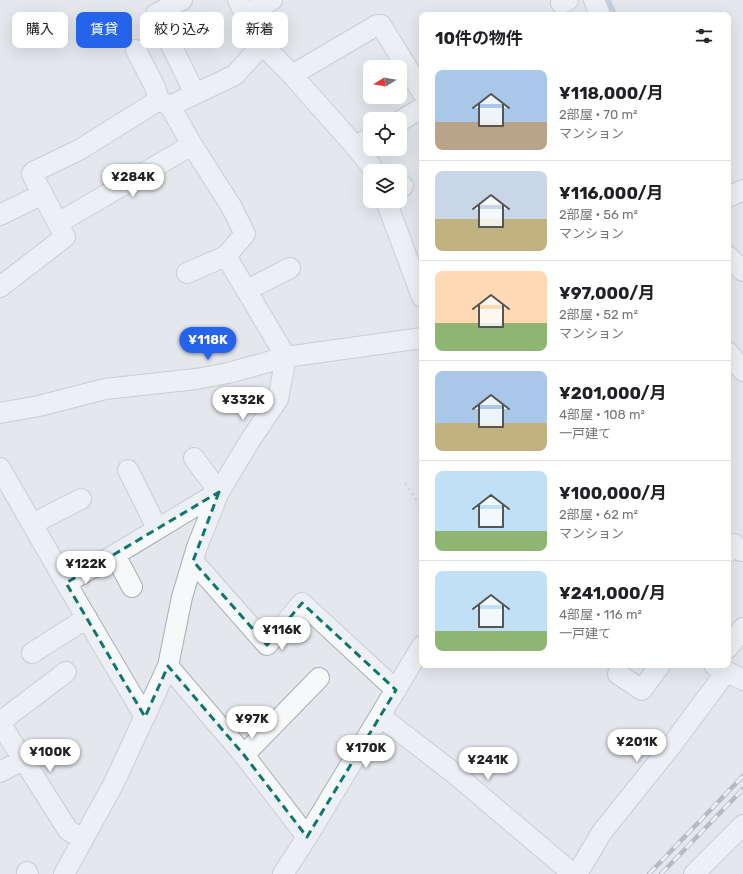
<!DOCTYPE html>
<html lang="ja">
<meta charset="utf-8">
<style>
body{margin:0;font-family:Rubik,"Noto Sans JP",sans-serif;background:#f2f2f2;color:#202124;height:100vh;display:flex;flex-direction:column;font-size:15px;white-space:nowrap}
*{box-sizing:border-box;margin:0}
p{font-size:13px;color:#757577}
.icon{flex:none;width:22px;height:22px;fill:none;stroke:currentColor;stroke-width:2;stroke-linecap:round;stroke-linejoin:round}
.map{position:relative;flex:1;overflow:hidden}
.drawer{position:absolute;left:419px;top:12px;width:312px;height:656px;display:flex;flex-direction:column;background:#fff;border-radius:8px;box-shadow:0 4px 16px #0002}
.drawer>*{flex:none}
.banner{position:absolute;left:12px;top:12px;width:347px;height:36px;display:flex;gap:8px}
.needle{width:26px;rotate:259deg}
.buttons{position:absolute;left:363px;top:60px;display:grid;gap:8px}
.buttons a{display:grid;place-items:center;width:44px;height:44px;border-radius:8px;background:#fff;box-shadow:0 4px 16px #0002;font-size:20px}
.price{position:absolute;translate:-50% -34px;padding:0 9px;border-radius:14px;background:#fff;color:#222;font-size:13px;line-height:26px;filter:drop-shadow(0 1px 2px #0008)}
.price::after{content:'';position:absolute;left:50%;top:24px;width:12px;height:9px;margin-left:-6px;background:inherit;clip-path:polygon(0 0,100% 0,50% 100%)}
.price.active{background:#2563eb;color:#fff}
ul{padding:0;list-style:none}
li{display:flex;align-items:center;gap:12px;height:100px;padding:0 16px}
li+li{border-top:1px solid #e0e0e0}
li span{display:grid;place-items:center;flex:none;width:112px;height:80px;border-radius:8px;color:#555}
li>.icon{margin-inline-start:auto}
span .icon{width:48px;height:48px;fill:#fffc;stroke-width:1}
li b{font-size:17px}
h2{display:flex;justify-content:space-between;align-items:center;height:48px;padding:0 16px;font-size:17px}
.chip{padding:0 14px;border-radius:8px;background:#fff;box-shadow:0 4px 16px #0002;font-size:14px;line-height:36px}
.chip.active{background:#2563eb;color:#fff}
.map>svg:first-child{display:block}
.lines{fill:none;stroke-linecap:round;stroke-linejoin:round}
.stream{stroke:#9fb4cc;stroke-width:5}
.minor-casing{stroke:#a9aeb7;stroke-width:22}
.path{stroke:#c2c5cb;stroke-width:2.5;stroke-dasharray:3 3;stroke-linecap:butt}
.minor{stroke:#f7f8fa;stroke-width:20}
.rail-casing{stroke:#7d8696;stroke-width:4.5}
.rail{stroke:#f4f6f9;stroke-width:3;stroke-dasharray:9;stroke-linecap:butt}
.marked{fill:none;stroke:#0f766e;stroke-width:3;stroke-dasharray:8 5;stroke-linejoin:round}
</style>
<div class="map">
<svg width="743" height="874" viewBox="0 0 743 874">
<rect width="100%" height="100%" fill="#e4e7ec"/>
<g class="lines">
<!-- stream -->
<path class="stream" d="M608,0L615,15"/>
<!-- minor casing -->
<g class="minor-casing">
<path id="minor" d="M182,0L156,14L195,94
M238,0L257,39L292,75L355,146
M594,0L600,15
M561,3L568,0
M245,15L272,0
M136,50L155,87L159,100L170,106
M292,75L377,25H381L422,92
M400,121L422,108
M370,138L355,146L371,166L373,171
M400,187L403,186
M728,197L743,190
M386,201L422,297
M0,215L43,194
M58,223L192,145
M728,256L743,271
M187,273L226,256
M0,287L65,237L32,174L33,172L79,150L159,100
M247,290L290,268
M728,352L743,371
M0,413L39,406L105,389L196,379L228,373L286,357L422,338
M0,468L66,583L145,717
M128,470L157,528
M32,524L81,499
M728,552L734,544L741,551L743,549
M115,555L132,587
M193,561L267,645L302,603L396,690
M66,583C118,554 168,522 219,492L194,458
M728,648L743,628
M32,653L87,618
M714,665L743,680
M168,666L244,755L307,837
M618,674L642,690L660,665
M380,716L455,774L573,874
M0,722L66,672
M0,723L68,830L83,840
M244,755L319,678
M0,772L23,760
M27,872L28,874
M64,874L114,783L168,666L182,597L197,547L219,492L251,439L278,399L286,357L226,256L245,234L231,206L192,145L170,106L235,75L262,45
M283,874L307,837L422,646
M577,874L602,832L671,746L726,672
M694,874L743,825"/>
</g>
<!-- path -->
<path class="path" d="M405,483L422,508"/>
<!-- minor -->
<use href="#minor" class="minor"/>
<!-- rail casing -->
<g class="rail-casing">
<path id="rail" d="M649,874L743,776
M661,874L743,789"/>
</g>
<!-- rail -->
<use href="#rail" class="rail"/>
</g>
<!-- marked area -->
<path d="M0 0H743V874H0ZM219,492L193,561L267,645L302,603L396,690L307,837L244,755L168,666L145,717L66,583Z" fill="#e4e7ec" fill-opacity=".55" fill-rule="evenodd"/>
<path class="marked" d="M219,492L193,561L267,645L302,603L396,690L307,837L244,755L168,666L145,717L66,583Z"/>
</svg>
<div class="buttons">
<a><svg class="needle" viewBox="-14 -14 28 28"><path d="M0-13l5 13h-10z" fill="#e53935"/><path d="M0 13l5-13h-10z" fill="#757577"/></svg></a>
<a><svg class="icon" aria-label="locate" viewBox="0 0 24 24"><circle cx="12" cy="12" r="6"/><path d="M12 2v4M12 18v4M2 12h4M18 12h4"/></svg></a>
<a><svg class="icon" aria-label="layers" viewBox="0 0 24 24"><path d="M12 4l9 5-9 5-9-5zM3 14l9 5 9-5"/></svg></a>
</div>
<b class="price" style="left:133px;top:198px">¥284K</b>
<b class="price active" style="left:208px;top:361px">¥118K</b>
<b class="price" style="left:243px;top:421px">¥332K</b>
<b class="price" style="left:86px;top:585px">¥122K</b>
<b class="price" style="left:282px;top:651px">¥116K</b>
<b class="price" style="left:252px;top:740px">¥97K</b>
<b class="price" style="left:637px;top:763px">¥201K</b>
<b class="price" style="left:366px;top:769px">¥170K</b>
<b class="price" style="left:50px;top:773px">¥100K</b>
<b class="price" style="left:488px;top:781px">¥241K</b>
<div class="banner">
<a class="chip">購入</a>
<a class="chip active">賃貸</a>
<a class="chip">絞り込み</a>
<a class="chip">新着</a>
</div>
<section class="drawer">
<h2>10件の物件<svg class="icon" aria-label="filters" viewBox="0 0 24 24"><path d="M4 7h16M4 17h16"/><circle cx="9" cy="7" r="2"/><circle cx="15" cy="17" r="2"/></svg></h2>
<ul>
<li><span style="background:linear-gradient(#a9c7e8 65%,#b9a48a 0)"><svg class="icon" aria-label="home" viewBox="0 0 24 24"><path d="M3 11l9-7 9 7M6 9v11h12V9"/></svg></span><div><b>¥118,000/月</b><p>2部屋 · 70 m²</p><p>マンション</p></div></li>
<li><span style="background:linear-gradient(#c9d6e8 60%,#c2b280 0)"><svg class="icon" aria-label="home" viewBox="0 0 24 24"><path d="M3 11l9-7 9 7M6 9v11h12V9"/></svg></span><div><b>¥116,000/月</b><p>2部屋 · 56 m²</p><p>マンション</p></div></li>
<li><span style="background:linear-gradient(#ffd9b3 65%,#8fb573 0)"><svg class="icon" aria-label="home" viewBox="0 0 24 24"><path d="M3 11l9-7 9 7M6 9v11h12V9"/></svg></span><div><b>¥97,000/月</b><p>2部屋 · 52 m²</p><p>マンション</p></div></li>
<li><span style="background:linear-gradient(#a9c7e8 65%,#c2b280 0)"><svg class="icon" aria-label="home" viewBox="0 0 24 24"><path d="M3 11l9-7 9 7M6 9v11h12V9"/></svg></span><div><b>¥201,000/月</b><p>4部屋 · 108 m²</p><p>一戸建て</p></div></li>
<li><span style="background:linear-gradient(#bfe0f5 75%,#8fb573 0)"><svg class="icon" aria-label="home" viewBox="0 0 24 24"><path d="M3 11l9-7 9 7M6 9v11h12V9"/></svg></span><div><b>¥100,000/月</b><p>2部屋 · 62 m²</p><p>マンション</p></div></li>
<li><span style="background:linear-gradient(#bfe0f5 75%,#8fb573 0)"><svg class="icon" aria-label="home" viewBox="0 0 24 24"><path d="M3 11l9-7 9 7M6 9v11h12V9"/></svg></span><div><b>¥241,000/月</b><p>4部屋 · 116 m²</p><p>一戸建て</p></div></li>
</ul>
</section>
</div>
